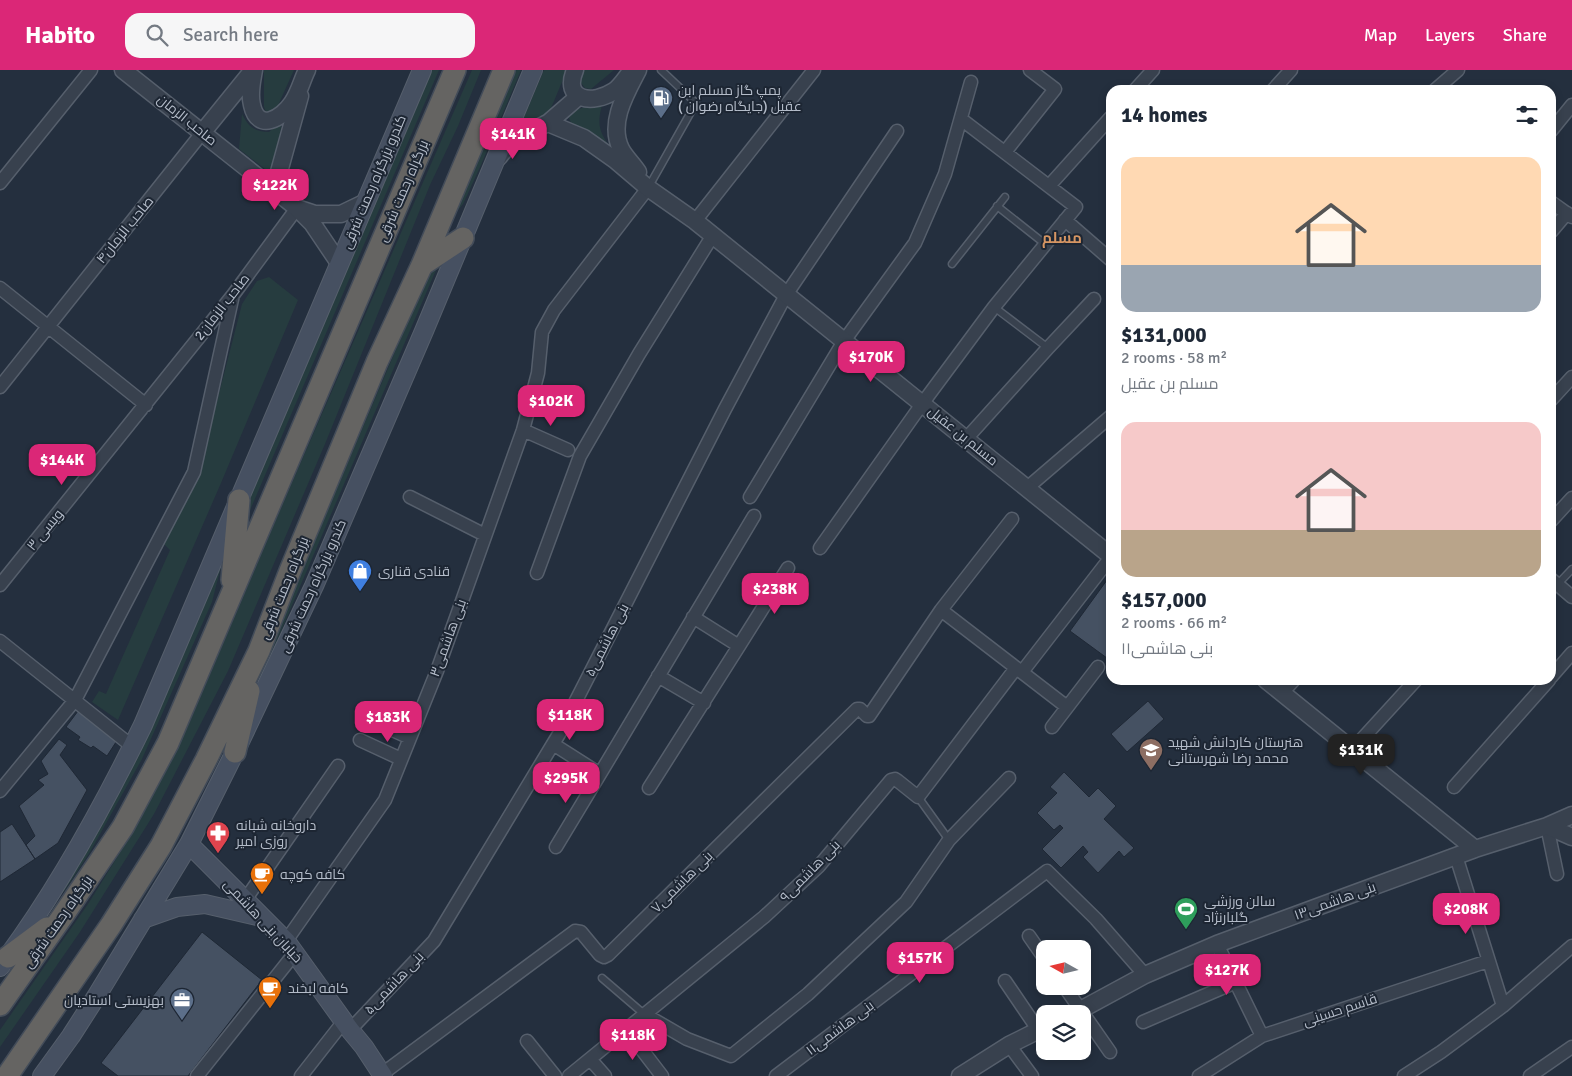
<!DOCTYPE html>
<meta charset="utf-8">
<style>
body{margin:0;font-family:Signika,Cairo,sans-serif;background:#f6f6f7;color:#1f2937;height:100vh;display:flex;flex-direction:column;font-size:19px;white-space:nowrap}
*{box-sizing:border-box;margin:0}
p{font-size:16px;color:#747a83}
.icon{flex:none;width:28px;height:28px;fill:none;stroke:currentColor;stroke-width:2;stroke-linecap:round;stroke-linejoin:round}
.map{position:relative;flex:1;overflow:hidden}
.side{position:absolute;left:1106px;top:15px;width:450px;height:600px;display:flex;flex-direction:column;background:#fff;border-radius:15px;box-shadow:0 2px 8px #0003}
.side>*{flex:none}
.needle{width:32px;rotate:278deg}
.buttons{position:absolute;left:1036px;top:870px;display:grid;gap:10px}
.buttons a{display:grid;place-items:center;width:55px;height:55px;border-radius:10px;background:#fff;box-shadow:0 2px 8px #0003;font-size:25px}
.price{position:absolute;translate:-50% -42px;padding:0 11px;border-radius:10px;background:#db2777;color:#fff;font-size:16px;line-height:32px;filter:drop-shadow(0 1px 2px #0008)}
.price::after{content:'';position:absolute;left:50%;top:30px;width:15px;height:11px;margin-left:-8px;background:inherit;clip-path:polygon(0 0,100% 0,50% 100%)}
.price.on{background:#222;color:#fff}
ul{padding:0;list-style:none}
li{display:grid;align-content:center;gap:10px;height:265px;padding:0 15px}
li span{display:grid;place-items:center;height:155px;border-radius:15px;color:#555}
li>.icon{margin-inline-start:auto}
span .icon{width:90px;height:90px;fill:#fffc;stroke-width:1}
li b{font-size:21px}
h2{display:flex;justify-content:space-between;align-items:center;height:60px;padding:0 15px;font-size:21px}
header{display:flex;align-items:center;gap:30px;box-sizing:border-box;height:70px;padding:0 25px;background:#db2777;color:#fff}
header strong{font-size:24px}
nav{display:flex;gap:28px;margin-inline-start:auto;font-size:18px}
.search{width:350px;height:45px;background:#f6f6f7;display:flex;align-items:center;gap:12px;box-sizing:border-box;padding:0 18px;border-radius:15px;color:#747a83;font-size:19px}
.map>svg:first-child{display:block}
.green{fill:#263c3f}
.building{fill:#455162;stroke:#1f2835}
.lines{fill:none;stroke-linecap:round;stroke-linejoin:round}
.service-casing{stroke:#565f6c;stroke-width:9}
.minor-casing{stroke:#565f6c;stroke-width:15}
.tertiary-casing{stroke:#565f6c;stroke-width:19}
.secondary-casing{stroke:#565f6c;stroke-width:20}
.trunk-casing{stroke:#434c59;stroke-width:24}
.service{stroke:#38414e;stroke-width:6}
.minor{stroke:#38414e;stroke-width:12}
.tertiary{stroke:#38414e;stroke-width:16}
.secondary{stroke:#465061;stroke-width:18}
.trunk{stroke:#656462;stroke-width:21}
.labels{text-anchor:middle;dominant-baseline:central;stroke-width:4;stroke-linejoin:round;paint-order:stroke}
.poi-label{font-size:14px;fill:#b4bcc9;stroke:#1d2633;text-anchor:start}
.street-label{font-size:14px;fill:#b4bcc9;stroke:#1d2633}
.neighbourhood-label{font-size:15px;font-weight:bold;fill:#d59563;stroke:#1d2633}
</style>
<header>
<strong>Habito</strong>
<div class="search"><svg class="icon" aria-label="search" viewBox="0 0 24 24"><circle cx="10" cy="10" r="6"/><path d="M15 15l6 6"/></svg>Search here</div>
<nav><a>Map</a><a>Layers</a><a>Share</a></nav>
</header>
<div class="map">
<svg width="1572" height="1006" viewBox="0 0 1572 1006">
<rect width="100%" height="100%" fill="#242f3e"/>
<!-- green -->
<path class="green" d="M264,0H294L275,42L267,45L264,37Z
M431,0H439L245,452L248,429Z
M472,0H481L458,56L430,115L325,374L228,601L154,744L80,862L0,977V960L88,834L139,752L188,656L287,424Z
M514,0H521L481,95L463,134L449,151Z
M544,0H567L549,43L521,54Z
M584,0H614L591,19L585,18L581,13V6Z
M603,31C596,57 599,61 614,83L572,55L569,48L573,41Z
M242,44C249,57 253,61 269,62L282,50L275,101L270,103L239,79Z
M439,193L256,619L264,589L429,202Z
M269,207L298,230L221,413L118,650L92,632L99,621L106,624L170,480L162,472L196,413L242,234L257,211Z
M227,473L212,532L142,689L90,782L65,820L43,842Z"/>
<!-- building -->
<path class="building" d="M1107,510L1111,513V591L1070,561Z
M1148,631L1164,649L1127,682L1111,664Z
M78,641L118,669L107,686L93,676L91,678L78,670L80,667L66,657Z
M59,669L67,675L60,685L87,720L58,773L35,789L26,775L35,766L19,736L44,715L38,710L48,704L41,691Z
M1064,702L1089,727L1098,718L1116,736L1104,749L1134,778L1124,787L1119,781L1098,803L1083,787L1088,782L1083,776L1061,798L1042,779L1063,758L1060,755L1054,760L1037,743L1057,723L1050,717Z
M12,754L35,789L0,812V762Z
M202,862L262,910L188,1006H118L101,993Z"/>
<g class="lines">
<!-- service casing -->
<g class="service-casing">
<path id="service" d="M648,118L696,33L661,0
M997,136L1045,174
M952,194L1005,127
M994,237L1048,278
M1557,515L1572,499
M918,727L949,770
M602,908L644,944"/>
</g>
<!-- minor casing -->
<g class="minor-casing">
<path id="minor" d="M1135,20L1153,0
M1273,20L1291,0
M1435,20L1458,0
M1551,61L1572,35
M1005,82L1055,19L1030,0
M0,113L91,0
M1049,116L1111,47
M1551,132L1572,147
M1065,150L1111,190
M695,151L814,0
M1551,162L1567,143
M0,218L146,335
M0,317L202,63
M1551,330L1572,307
M523,360L568,380
M966,369L1048,278L1094,229
M1027,418L1111,346
M410,427L485,465
M750,427L844,271L915,173L945,104L971,12
M1551,451L1572,428
M820,478L922,334L994,237L1076,137L961,49
M537,503L580,386L639,284L713,165
M1551,509L1572,527
M0,515L233,225L297,138
M941,540L1067,637
M0,571L133,677
M739,576L788,498
M1022,602L1111,487
M658,606L704,633
M1551,607L1572,583
M1282,623L1294,610
M377,653L410,668
M1052,657L1098,597
M360,670L401,689
M553,674L600,704L754,446
M1352,680L1416,610
M1454,717L1549,610
M649,718L739,576L693,547
M0,721L75,630L194,402L233,225
M1547,756L1557,804
M556,777L600,704
M1456,786L1503,936
M245,830L338,696
M1029,866L1045,889
M286,871L385,730L437,601L523,360L538,303L542,262L554,240L648,118
M1217,874L1262,966
M1005,911L1039,961
M1064,916L1110,982
M644,944L687,969L731,986L808,924L906,832L949,770L1009,708
M1143,952L1236,912
M626,959L662,1006
M350,960L434,871L559,664L725,339L786,225L897,61
M527,971L555,1006
M1009,975L1032,1006
M590,989L605,1006
M382,1004L575,861L581,862L600,885L604,887L608,885L857,639H860L867,646H869L941,540L1012,449
M197,1006L295,883
M301,1006L344,951
M569,1006L764,847L819,796L891,710L895,709L898,711L918,727L1016,598
M776,1006L1047,801L1096,849L1145,905
M1199,1006L1262,966L1488,891
M1404,1006L1441,982L1503,936L1572,876
M1530,1006L1572,977"/>
</g>
<!-- tertiary casing -->
<g class="tertiary-casing">
<path id="tertiary" d="M123,0L297,138L312,153L339,193
M254,0C252,12 249,23 252,35C258,63 282,48 292,33C299,23 302,10 307,0
M575,0C562,31 593,35 614,21C620,17 625,9 629,4
M548,53L578,27
M202,63L253,0
M499,87C512,68 528,62 548,53L584,68L615,90L648,118L695,151L1111,486
M638,102C633,94 625,87 621,79C608,53 626,23 638,0
M274,120L300,26
M297,138L315,144H341L366,132
M1266,610L1475,779
M1547,756L1572,767
M1073,944L1145,905L1217,874L1475,779L1547,756L1572,745
M960,1006L1009,975L1045,957"/>
</g>
<!-- secondary casing -->
<g class="secondary-casing">
<path id="secondary" d="M189,774L286,871L350,960L364,977L383,1006
M143,849L177,837L205,834L261,847
M0,897C56,823 102,739 143,655L422,0
M42,1006L71,966L96,927L189,774L235,682L314,516L424,261L533,0"/>
</g>
<!-- trunk casing -->
<g class="trunk-casing">
<path id="trunk" d="M422,195L463,168
M232,510L239,430
M235,682L249,621
M8,887L47,858
M0,935L62,847L123,757L168,673L455,0
M7,1006L111,855L161,776L206,690L259,581L290,501L377,292L422,195L504,0"/>
</g>
<!-- service -->
<use href="#service" class="service"/>
<!-- minor -->
<use href="#minor" class="minor"/>
<!-- tertiary -->
<use href="#tertiary" class="tertiary"/>
<!-- secondary -->
<use href="#secondary" class="secondary"/>
<!-- trunk -->
<use href="#trunk" class="trunk"/>
</g>
<!-- icons -->
<defs>
<g id="fuel-pin" transform="scale(1.25)"><path d="M0 17L-7.5 6A9.5 9.5 0 1 1 7.5 6Z" fill="#5c6f8a" stroke="#1d2633"/><path d="M-5.5-6h7V0h2V4h1.3V-2.5L3-4.5l.8-.8L6-3V5H2.5V1h-1V6h-7ZM-4.2-4.7v3.2H.2V-4.7Z" fill="#fff"/></g>
<g id="shop-pin" transform="scale(1.25)"><path d="M0 17L-7.5 6A9.5 9.5 0 1 1 7.5 6Z" fill="#3f7fe0" stroke="#1d2633"/><path d="M-5-2.5h2.3a2.7 3.5 0 0 1 5.4 0H5L5.5 6h-11ZM-1.5-2.5h3a1.5 2.3 0 0 0-3 0Z" fill="#fff"/></g>
<g id="school-pin" transform="scale(1.25)"><path d="M0 17L-7.5 6A9.5 9.5 0 1 1 7.5 6Z" fill="#8d6e63" stroke="#1d2633"/><path d="M0-5L7-2L0 1L-7-2ZM-4 1L0 2.5L4 1V4Q0 6-4 4Z" fill="#fff"/></g>
<g id="pharmacy-pin" transform="scale(1.25)"><path d="M0 17L-7.5 6A9.5 9.5 0 1 1 7.5 6Z" fill="#e0444e" stroke="#1d2633"/><path d="M-2-6h4v4h4v4h-4v4h-4v-4h-4v-4h4Z" fill="#fff"/></g>
<g id="cafe-pin" transform="scale(1.25)"><path d="M0 17L-7.5 6A9.5 9.5 0 1 1 7.5 6Z" fill="#e8710a" stroke="#1d2633"/><path d="M-5.5-4.5H6V0H3Q3 3.5 0 3.5H-2.5Q-5.5 3.5-5.5 0ZM3-3.2v2h1.7v-2ZM-6 4.5H4V6H-6Z" fill="#fff"/></g>
<g id="stadium-pin" transform="scale(1.25)"><path d="M0 17L-7.5 6A9.5 9.5 0 1 1 7.5 6Z" fill="#2e9e5b" stroke="#1d2633"/><path d="M0-5a6.5 5 0 1 0 0 10a6.5 5 0 1 0 0-10ZM-3.5-1.8h7v3.6h-7Z" fill="#fff"/></g>
<g id="office-pin" transform="scale(1.25)"><path d="M0 17L-7.5 6A9.5 9.5 0 1 1 7.5 6Z" fill="#5c6f8a" stroke="#1d2633"/><path d="M-6-3h4V-5.5h4V-3h4V5H-6ZM-1-4.5V-3h2v-1.5ZM-6 0V1H6V0Z" fill="#fff"/></g>
</defs>
<g fill-rule="evenodd">
<use href="#fuel-pin" x="661" y="28"/>
<use href="#shop-pin" x="360" y="501"/>
<use href="#school-pin" x="1151" y="680"/>
<use href="#pharmacy-pin" x="218" y="763"/>
<use href="#cafe-pin" x="262" y="804"/>
<use href="#stadium-pin" x="1186" y="839"/>
<use href="#cafe-pin" x="270" y="918"/>
<use href="#office-pin" x="182" y="930"/>
</g>
<g class="labels">
<!-- poi labels -->
<g class="poi-label">
<text x="678" y="20">پمپ گاز مسلم ابن<tspan x="678" dy="16">عقیل (جایگاه رضوان )</tspan></text>
<text x="378" y="501">قنادی قناری</text>
<text x="1168" y="672">هنرستان کاردانش شهید<tspan x="1168" dy="16">محمد رضا شهرستانی</tspan></text>
<text x="236" y="755">داروخانه شبانه<tspan x="236" dy="16">روزی امیر</tspan></text>
<text x="280" y="804">کافه کوچه</text>
<text x="1204" y="831">سالن ورزشی<tspan x="1204" dy="16">گلبارنژاد</tspan></text>
<text x="288" y="918">کافه لبخند</text>
<text x="164" y="930" text-anchor="end">بهزیستی استادیان</text>
</g>
<!-- street labels -->
<g class="street-label">
<text transform="translate(187 50) rotate(39)">صاحب الزمان</text>
<text transform="translate(374 112) rotate(-67)">کندرو بزرگراه رحمت شرقی</text>
<text transform="translate(403 121) rotate(-67)">بزرگراه رحمت شرقی</text>
<text transform="translate(125 160) rotate(-51)">صاحب الزمان۴</text>
<text transform="translate(222 237) rotate(-52)">2صاحب الزمان</text>
<text transform="translate(963 366) rotate(39)">مسلم بن عقیل</text>
<text transform="translate(45 460) rotate(-51)">ویسی ۳</text>
<text transform="translate(313 516) rotate(-66)">کندرو بزرگراه رحمت شرقی</text>
<text transform="translate(284 518) rotate(-68)">بزرگراه رحمت شرقی</text>
<text transform="translate(448 568) rotate(-70)">بنی هاشمی۳</text>
<text transform="translate(607 570) rotate(-63)">بنی هاشمی۵</text>
<text transform="translate(810 801) rotate(-46)">بنی هاشمی۹</text>
<text transform="translate(682 812) rotate(-45)">بنی هاشمی۷</text>
<text transform="translate(1335 831) rotate(-20)">بنی هاشمی۱۳</text>
<text transform="translate(263 851) rotate(47)">خیابان بنی هاشمی</text>
<text transform="translate(58 852) rotate(-55)">بزرگراه رحمت شرقی</text>
<text transform="translate(394 913) rotate(-47)">بنی هاشمی۵</text>
<text transform="translate(1340 940) rotate(-18)">قاسم حسینی</text>
<text transform="translate(840 958) rotate(-37)">بنی هاشمی۱۱</text>
</g>
<!-- neighbourhood labels -->
<g class="neighbourhood-label">
<text x="1062" y="168">مسلم</text>
</g>
</g>
</svg>
<div class="buttons">
<a><svg class="needle" viewBox="-14 -14 28 28"><path d="M0-13l5 13h-10z" fill="#e53935"/><path d="M0 13l5-13h-10z" fill="#747a83"/></svg></a>
<a><svg class="icon" aria-label="layers" viewBox="0 0 24 24"><path d="M12 4l9 5-9 5-9-5zM3 14l9 5 9-5"/></svg></a>
</div>
<b class="price" style="left:513px;top:90px">$141K</b>
<b class="price" style="left:275px;top:141px">$122K</b>
<b class="price" style="left:871px;top:313px">$170K</b>
<b class="price" style="left:551px;top:357px">$102K</b>
<b class="price" style="left:62px;top:416px">$144K</b>
<b class="price" style="left:775px;top:545px">$238K</b>
<b class="price" style="left:570px;top:671px">$118K</b>
<b class="price" style="left:388px;top:673px">$183K</b>
<b class="price on" style="left:1361px;top:706px">$131K</b>
<b class="price" style="left:566px;top:734px">$295K</b>
<b class="price" style="left:1466px;top:865px">$208K</b>
<b class="price" style="left:920px;top:914px">$157K</b>
<b class="price" style="left:1227px;top:926px">$127K</b>
<b class="price" style="left:633px;top:991px">$118K</b>
<section class="side">
<h2>14 homes<svg class="icon" aria-label="filters" viewBox="0 0 24 24"><path d="M4 7h16M4 17h16"/><circle cx="9" cy="7" r="2"/><circle cx="15" cy="17" r="2"/></svg></h2>
<ul>
<li><span style="background:linear-gradient(#ffd9b3 70%,#9aa5b1 0)"><svg class="icon" aria-label="home" viewBox="0 0 24 24"><path d="M3 11l9-7 9 7M6 9v11h12V9"/></svg></span><div><b>$131,000</b><p>2 rooms · 58 m²</p><p>مسلم بن عقیل</p></div></li>
<li><span style="background:linear-gradient(#f6c9c9 70%,#b9a48a 0)"><svg class="icon" aria-label="home" viewBox="0 0 24 24"><path d="M3 11l9-7 9 7M6 9v11h12V9"/></svg></span><div><b>$157,000</b><p>2 rooms · 66 m²</p><p>بنی هاشمی۱۱</p></div></li>
</ul>
</section>
</div>
